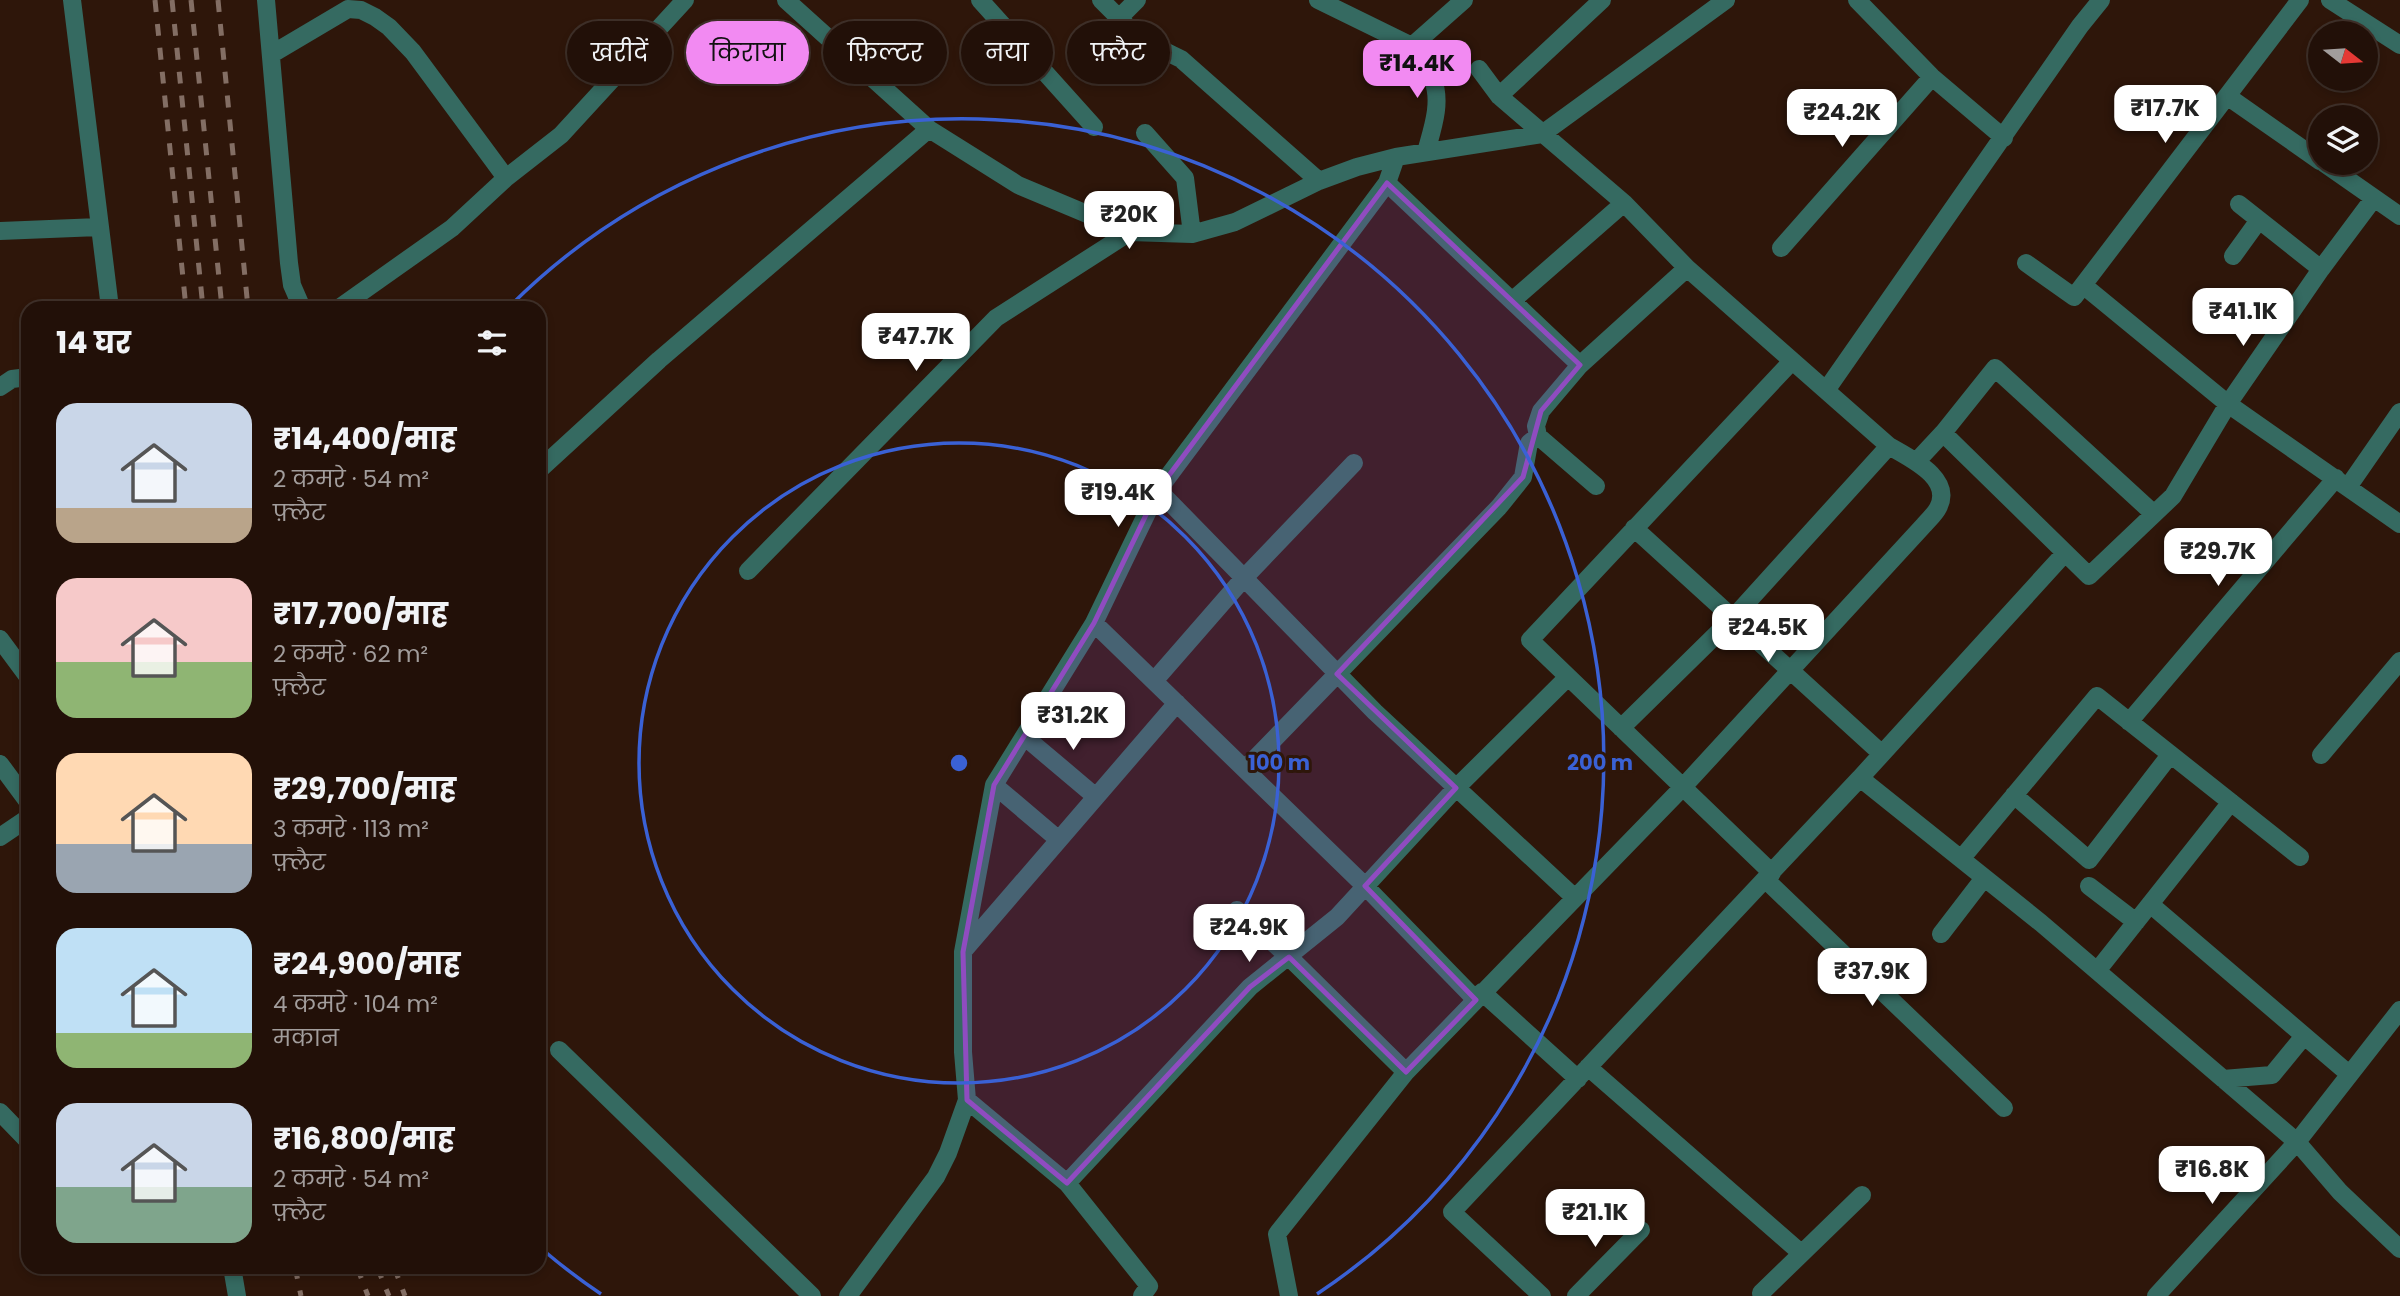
<!DOCTYPE html>
<html lang="hi">
<meta charset="utf-8">
<style>
body{margin:0;font-family:Poppins,"Noto Sans Devanagari",sans-serif;background:#2a1912;color:#f1f3f6;height:100vh;display:flex;flex-direction:column;font-size:26px;white-space:nowrap}
*{box-sizing:border-box;margin:0}
p{font-size:23px;color:#a29d9c}
.icon{flex:none;width:38px;height:38px;fill:none;stroke:currentColor;stroke-width:2;stroke-linecap:round;stroke-linejoin:round}
.map{position:relative;flex:1;overflow:hidden}
.details{position:absolute;left:21px;top:301px;width:525px;height:973px;display:flex;flex-direction:column;background:#221008;border-radius:21px;box-shadow:0 4px 10px #0003,0 0 0 2px #3f3029}
.details>*{flex:none}
.guide{position:absolute;left:567px;top:21px;width:665px;height:63px;display:flex;gap:14px}
.needle{width:46px;rotate:107deg}
.tools{position:absolute;left:2308px;top:21px;display:grid;gap:14px}
.tools a{display:grid;place-items:center;width:70px;height:70px;border-radius:50%;background:#221008;box-shadow:0 4px 10px #0003,0 0 0 2px #3f3029;font-size:35px}
.price{position:absolute;translate:-50% -60px;padding:0 16px;border-radius:14px;background:#fff;color:#222;font-size:23px;line-height:46px;filter:drop-shadow(0 2px 4px #0008)}
.price::after{content:'';position:absolute;left:50%;top:42px;width:21px;height:16px;margin-left:-10px;background:inherit;clip-path:polygon(0 0,100% 0,50% 100%)}
.price.active{background:#f28af2;color:#111}
ul{padding:0;list-style:none}
li{display:flex;align-items:center;gap:21px;height:175px;padding:0 35px}
li span{display:grid;place-items:center;flex:none;width:196px;height:140px;border-radius:21px;color:#555}
li>.icon{margin-inline-start:auto}
span .icon{width:84px;height:84px;fill:#fffc;stroke-width:1}
li b{font-size:30px}
h2{display:flex;justify-content:space-between;align-items:center;height:84px;padding:0 35px;font-size:30px}
.chip{padding:0 24px;border-radius:32px;background:#221008;box-shadow:0 4px 10px #0003,0 0 0 2px #3f3029;font-size:24px;line-height:63px}
.chip.active{background:#f28af2;color:#111}
.map>svg:first-child{display:block}
.lines{fill:none;stroke-linecap:round;stroke-linejoin:round}
.minor{stroke:#356a61;stroke-width:18}
.rail{stroke:#836e64;stroke-width:5;stroke-dasharray:12 12;stroke-linecap:butt}
.marked{fill:#8f4cc0;fill-opacity:0.2;stroke:#8f4cc0;stroke-width:5;stroke-linejoin:round}
.ring{fill:none;stroke:#3a61d5;stroke-width:3.5}
.centre{fill:#3a61d5;stroke:#2e160a;stroke-width:3.5}
.ring-label{font-size:21px;text-anchor:middle;font-weight:bold;fill:#3a61d5;stroke:#2e160a;stroke-width:6;stroke-linejoin:round;paint-order:stroke}
</style>
<div class="map">
<svg width="2400" height="1296" viewBox="0 0 2400 1296">
<rect width="100%" height="100%" fill="#2e160a"/>
<g class="lines">
<!-- minor -->
<path class="minor" d="M72,0L110,308
M266,0L289,263L292,285L302,308
M786,0L929,129L1018,185L1130,232L1192,234L1235,222L1319,181L1357,167L1396,157L1542,134L1726,0
M980,0L1094,127
M1101,0L1140,39L1181,59L1319,181
M1318,0L1412,46L1464,0
M1857,0L1932,77L2004,138
M2330,0L2400,45
M1119,18L1137,0
M1412,46C1419,57 1428,68 1433,80C1442,103 1432,130 1426,152
M272,54L348,9L361,10L375,17L389,27L413,52L506,178
M1499,96L1602,0
M2227,96L2320,161
M1145,133L1185,178L1192,234
M2324,163L2400,216
M1387,183L1580,365
M2239,204L2321,269
M0,231L99,227
M1781,248L1932,77
M2233,256L2259,220
M2026,263L2074,297L2300,0
M2083,285L2228,404L2321,269L2374,198
M1513,300L1624,203
M339,308L452,228L506,178L561,135L685,0
M0,387L12,379L28,377
M1827,389L2080,26L2101,0
M1943,433L1995,368L2154,514
M1916,462L1943,433L2089,576L2173,496L2228,404L2400,524
M539,470L659,360L929,129
M1596,486L1538,436L1536,426L1541,411L1580,365L1687,268
M2348,487L2400,412
M1158,490L1375,712L1575,898
M1634,528L1882,754
M748,571L996,318L1130,232
M1094,623L1365,886L1476,1000
M0,639L28,677
M1154,681L1243,579L1354,463
M2129,722L2336,478
M1621,728L1733,618L1889,446
M1025,737L1096,797
M2321,755L2400,661
M0,764L28,802
M1245,769L1499,507L1523,477L1529,443L1538,436
M1860,778L2065,553
M994,785L1059,840
M2014,795L2089,860L2170,755
M0,837L28,818
M1961,859L2097,696L2300,857
M1772,873L1530,640L1792,361
M1766,880L2004,1108
M2089,886L2136,922
M2150,904L2349,1074
M1237,910L1289,957L1406,1072
M1941,934L1984,878
M964,950L1177,703
M2097,971L2231,802
M1482,992L1578,1079
M559,1050L812,1296
M1588,1067L1801,1253
M2223,1079L2272,1075L2304,1036
M0,1112L28,1141
M1067,1183L967,1100L963,1052V952L994,785L1094,623L1158,490L1387,183L1396,157
M232,1267L237,1296
M1761,1293L1862,1195
M848,1296L936,1177L948,1153L967,1100
M1142,1296L1149,1286L1067,1183L1250,987L1337,917L1456,788L1568,677
M1289,1296L1277,1234L1406,1072L1683,787L1924,525C1929,519 1935,514 1938,508C1954,478 1909,458 1889,446L1687,268L1624,203L1499,96L1479,69
M1542,1296L1452,1212L1860,778L2041,923L2297,1142L2340,1192L2400,1249
M1576,1296L1641,1230
M2156,1296L2297,1142L2400,1010"/>
<!-- rail -->
<path class="rail" d="M155,0L186,308
M172,0L203,308
M191,0L222,308
M218,0L248,308
M295,1267L301,1296
M357,1267L368,1296
M377,1267L389,1296
M394,1267L405,1296"/>
</g>
<!-- marked area -->
<path class="marked" d="M1387,183L1580,365L1541,411L1523,477L1337,674L1456,788L1365,886L1476,1000L1406,1072L1289,957L1250,987L1067,1183L967,1100L963,952L994,785L1094,623L1158,490Z"/>
<!-- distance rings -->
<g class="ring">
<circle cx="959" cy="763" r="320"/>
<path d="M601 1294A641 641 0 0 1 543 1250M510 306A641 641 0 1 1 1317 1294"/>
</g>
<circle cx="959" cy="763" r="10" class="centre"/>
<g class="ring-label">
<text x="1279" y="770">100 m</text>
<text x="1600" y="770">200 m</text>
</g>
</svg>
<div class="tools">
<a><svg class="needle" viewBox="-14 -14 28 28"><path d="M0-13l5 13h-10z" fill="#e53935"/><path d="M0 13l5-13h-10z" fill="#a29d9c"/></svg></a>
<a><svg class="icon" aria-label="layers" viewBox="0 0 24 24"><path d="M12 4l9 5-9 5-9-5zM3 14l9 5 9-5"/></svg></a>
</div>
<b class="price active" style="left:1417px;top:100px">₹14.4K</b>
<b class="price" style="left:2165px;top:145px">₹17.7K</b>
<b class="price" style="left:1842px;top:149px">₹24.2K</b>
<b class="price" style="left:1129px;top:251px">₹20K</b>
<b class="price" style="left:2243px;top:348px">₹41.1K</b>
<b class="price" style="left:916px;top:373px">₹47.7K</b>
<b class="price" style="left:1118px;top:529px">₹19.4K</b>
<b class="price" style="left:2218px;top:588px">₹29.7K</b>
<b class="price" style="left:1768px;top:664px">₹24.5K</b>
<b class="price" style="left:1073px;top:752px">₹31.2K</b>
<b class="price" style="left:1249px;top:964px">₹24.9K</b>
<b class="price" style="left:1872px;top:1008px">₹37.9K</b>
<b class="price" style="left:2212px;top:1206px">₹16.8K</b>
<b class="price" style="left:1595px;top:1249px">₹21.1K</b>
<div class="guide">
<a class="chip">खरीदें</a>
<a class="chip active">किराया</a>
<a class="chip">फ़िल्टर</a>
<a class="chip">नया</a>
<a class="chip">फ़्लैट</a>
</div>
<section class="details">
<h2>14 घर<svg class="icon" aria-label="filters" viewBox="0 0 24 24"><path d="M4 7h16M4 17h16"/><circle cx="9" cy="7" r="2"/><circle cx="15" cy="17" r="2"/></svg></h2>
<ul>
<li><span style="background:linear-gradient(#c9d6e8 75%,#b9a48a 0)"><svg class="icon" aria-label="home" viewBox="0 0 24 24"><path d="M3 11l9-7 9 7M6 9v11h12V9"/></svg></span><div><b>₹14,400/माह</b><p>2 कमरे · 54 m²</p><p>फ़्लैट</p></div></li>
<li><span style="background:linear-gradient(#f6c9c9 60%,#8fb573 0)"><svg class="icon" aria-label="home" viewBox="0 0 24 24"><path d="M3 11l9-7 9 7M6 9v11h12V9"/></svg></span><div><b>₹17,700/माह</b><p>2 कमरे · 62 m²</p><p>फ़्लैट</p></div></li>
<li><span style="background:linear-gradient(#ffd9b3 65%,#9aa5b1 0)"><svg class="icon" aria-label="home" viewBox="0 0 24 24"><path d="M3 11l9-7 9 7M6 9v11h12V9"/></svg></span><div><b>₹29,700/माह</b><p>3 कमरे · 113 m²</p><p>फ़्लैट</p></div></li>
<li><span style="background:linear-gradient(#bfe0f5 75%,#8fb573 0)"><svg class="icon" aria-label="home" viewBox="0 0 24 24"><path d="M3 11l9-7 9 7M6 9v11h12V9"/></svg></span><div><b>₹24,900/माह</b><p>4 कमरे · 104 m²</p><p>मकान</p></div></li>
<li><span style="background:linear-gradient(#c9d6e8 60%,#7fa58c 0)"><svg class="icon" aria-label="home" viewBox="0 0 24 24"><path d="M3 11l9-7 9 7M6 9v11h12V9"/></svg></span><div><b>₹16,800/माह</b><p>2 कमरे · 54 m²</p><p>फ़्लैट</p></div></li>
</ul>
</section>
</div>
